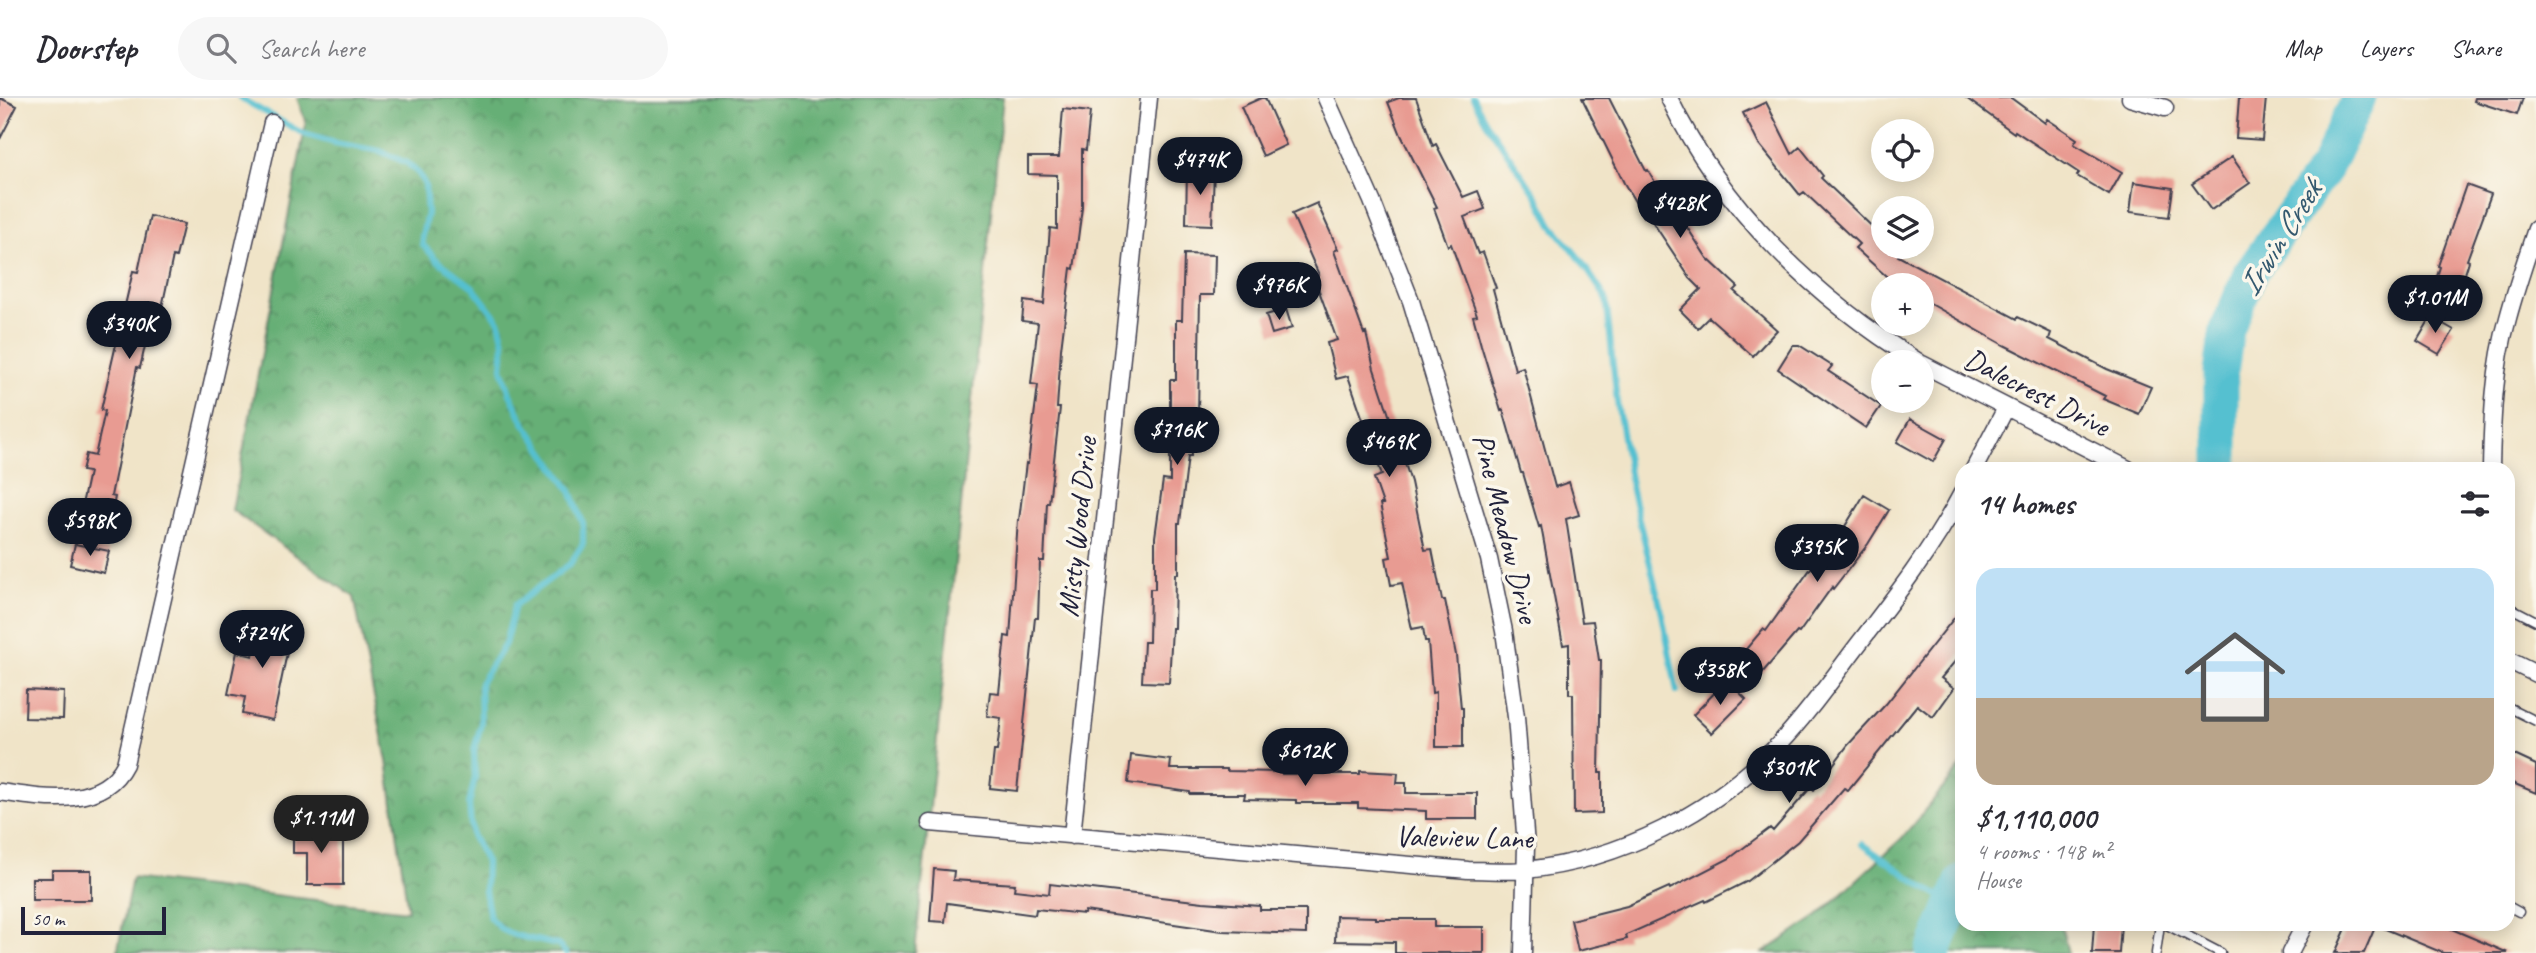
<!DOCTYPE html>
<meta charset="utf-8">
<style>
body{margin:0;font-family:Caveat,sans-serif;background:#f7f7f7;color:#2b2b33;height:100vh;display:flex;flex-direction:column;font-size:26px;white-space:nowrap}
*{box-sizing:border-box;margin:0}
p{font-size:23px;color:#7c7c81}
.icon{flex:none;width:38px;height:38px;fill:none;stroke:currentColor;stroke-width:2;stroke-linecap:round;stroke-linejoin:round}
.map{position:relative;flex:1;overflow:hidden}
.sheet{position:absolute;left:1955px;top:364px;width:560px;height:469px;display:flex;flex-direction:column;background:#fff;border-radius:21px;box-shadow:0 4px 18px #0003}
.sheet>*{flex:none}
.controls{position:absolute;left:1871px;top:21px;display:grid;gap:14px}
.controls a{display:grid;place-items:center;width:63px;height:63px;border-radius:50%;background:#fff;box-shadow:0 4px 18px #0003;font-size:35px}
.scale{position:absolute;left:21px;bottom:18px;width:145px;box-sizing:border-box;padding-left:7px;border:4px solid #22223b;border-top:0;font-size:19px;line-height:24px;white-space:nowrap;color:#22223b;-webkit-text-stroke:5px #fbf7ec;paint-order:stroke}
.price{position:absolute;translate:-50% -60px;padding:0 16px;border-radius:24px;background:#111827;color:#fff;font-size:23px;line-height:46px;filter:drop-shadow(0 2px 4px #0008)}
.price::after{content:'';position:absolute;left:50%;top:42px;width:21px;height:16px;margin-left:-10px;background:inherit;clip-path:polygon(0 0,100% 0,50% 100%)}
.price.current{background:#222;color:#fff}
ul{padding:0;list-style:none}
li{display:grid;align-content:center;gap:14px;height:371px;padding:0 21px}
li span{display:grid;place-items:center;height:217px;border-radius:21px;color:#555}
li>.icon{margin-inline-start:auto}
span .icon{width:126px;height:126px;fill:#fffc;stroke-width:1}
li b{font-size:30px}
h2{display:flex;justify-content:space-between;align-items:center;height:84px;padding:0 21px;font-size:30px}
header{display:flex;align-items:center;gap:42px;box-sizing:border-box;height:98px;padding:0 35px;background:#fff;border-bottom:2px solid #e1e1e2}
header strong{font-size:33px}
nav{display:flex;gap:38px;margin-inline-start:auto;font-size:24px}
.search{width:490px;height:63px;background:#f7f7f7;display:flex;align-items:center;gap:18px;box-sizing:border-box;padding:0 24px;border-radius:38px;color:#7c7c81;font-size:26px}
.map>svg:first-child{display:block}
.forest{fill:url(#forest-crowns);stroke:#446858;stroke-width:2}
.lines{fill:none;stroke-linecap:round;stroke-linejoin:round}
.stream{stroke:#55c0d0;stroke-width:6}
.river{stroke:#55c0d0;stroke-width:35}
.building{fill:#e89b92}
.lane-casing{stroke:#413f50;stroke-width:11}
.street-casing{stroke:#413f50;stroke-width:19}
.lane{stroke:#fff;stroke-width:8}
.street{stroke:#fff;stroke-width:16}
.labels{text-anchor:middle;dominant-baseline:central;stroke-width:7;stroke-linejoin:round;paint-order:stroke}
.street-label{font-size:30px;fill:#22223b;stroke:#fbf7ec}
.water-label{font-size:32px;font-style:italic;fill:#34596f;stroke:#fbf7ec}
</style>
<header>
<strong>Doorstep</strong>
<div class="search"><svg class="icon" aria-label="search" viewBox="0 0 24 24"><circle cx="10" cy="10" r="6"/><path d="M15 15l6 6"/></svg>Search here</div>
<nav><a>Map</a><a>Layers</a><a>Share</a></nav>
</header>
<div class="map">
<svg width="2536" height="855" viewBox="0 0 2536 855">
<defs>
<pattern id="forest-crowns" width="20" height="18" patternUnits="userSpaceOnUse" patternTransform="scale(1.75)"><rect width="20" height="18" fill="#66af76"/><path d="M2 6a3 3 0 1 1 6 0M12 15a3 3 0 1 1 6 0" fill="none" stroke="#548e62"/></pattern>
</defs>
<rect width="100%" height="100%" fill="#fbf7ec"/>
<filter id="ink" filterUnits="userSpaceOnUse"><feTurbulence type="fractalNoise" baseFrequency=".0143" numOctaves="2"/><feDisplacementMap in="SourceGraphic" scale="14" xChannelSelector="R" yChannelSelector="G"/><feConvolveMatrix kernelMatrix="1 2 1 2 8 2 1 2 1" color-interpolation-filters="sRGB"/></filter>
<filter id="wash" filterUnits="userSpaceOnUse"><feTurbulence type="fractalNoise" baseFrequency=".00686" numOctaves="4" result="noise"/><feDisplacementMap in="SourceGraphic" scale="28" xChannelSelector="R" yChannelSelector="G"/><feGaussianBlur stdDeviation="1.57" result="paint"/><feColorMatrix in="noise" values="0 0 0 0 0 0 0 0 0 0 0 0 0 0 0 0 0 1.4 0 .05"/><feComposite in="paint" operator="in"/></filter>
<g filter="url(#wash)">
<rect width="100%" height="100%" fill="#f0e4c8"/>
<!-- forest -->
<path class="forest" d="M297,0H1003L915,855H117L132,780L408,813L387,663L354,499L232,412L306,25Z
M1962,667V826H2061L2068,855H1763L1818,818L1902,740Z"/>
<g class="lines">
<!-- stream -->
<path class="stream" d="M240,0L304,36L335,45L380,53L407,65L419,76L425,87L427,115L422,138L423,147L437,162L473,189L499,223L504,245L502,270L510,296L523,323L571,393L583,425V446L570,466L515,507L505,546L480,585L481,626L474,653L475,679L469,707L472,737L486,764L485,793L490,820L501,831L514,837L558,847L566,855
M1473,0L1486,24L1538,100L1552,127L1580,161L1606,200L1617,304L1632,393L1661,511L1677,594
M1862,746L1925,790L1953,805"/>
<!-- river -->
<path class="river" d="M2221,371V274L2227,232L2250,176L2327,67L2359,0
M1933,855L1962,784"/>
</g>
<g id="blocks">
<!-- building -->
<path class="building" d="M0,0L17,8L0,41Z
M1261,0H1265L1286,47L1263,58L1241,9Z
M1399,0H1416L1433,48L1436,46L1463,99L1478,93L1485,111L1464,119L1478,156L1483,154L1496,190L1493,191L1515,272L1523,269L1555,389L1569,384L1579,417L1566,421L1582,524L1593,523L1599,562H1601L1599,675H1602V715L1574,716L1573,596H1569V546L1563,547L1541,428L1539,429L1523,375H1521L1503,312L1501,313L1481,247L1473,218L1477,217L1451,146L1448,148L1434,110L1437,109L1401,37L1388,4Z
M1582,0H1609L1646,73L1648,72L1678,123L1681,120L1707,160L1738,189L1734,193L1777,232L1753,258L1709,219L1698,230L1680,212L1701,191L1690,180L1648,117L1644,119L1624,85Z
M1966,0H2011L2045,25L2047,21L2077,41L2074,46L2122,74L2109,97L2077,78L2079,75L2015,33L2014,35Z
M2239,0H2266L2262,42L2236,40Z
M2475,0H2523L2517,17L2474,3Z
M1766,4L1792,56L1800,49L1823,78L1821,80L1883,139V149H1906L1898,158L2017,221L2018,219L2051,235L2049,241L2107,271L2151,289L2139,316L2103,301L2105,298L2004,247L1922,201V187H1896L1855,150L1859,146L1804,94L1800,97L1758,45L1743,15Z
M1063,11L1090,14L1086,52L1082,51V110L1074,171L1071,170L1061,251L1057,310H1060L1049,405H1047L1044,463H1040L1038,520H1035L1017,693L990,690L994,653H997L1001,620L987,618L990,594L999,595L1005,538L1010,539L1018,422H1019L1026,365L1028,366L1038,287L1031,286L1038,225L1022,223L1024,203L1044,206L1050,130L1057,131V77L1028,76V59H1059Z
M2232,59L2250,85L2211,112L2192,86Z
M1187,71L1214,72L1212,127L1186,126Z
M2134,84L2173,90L2169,119L2130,114Z
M2466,87L2491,96L2467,162L2469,163L2457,202L2432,194L2440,169L2438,168Z
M1317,105L1338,151L1334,153L1364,236L1366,235L1374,271L1411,384L1425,452L1432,451L1442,502H1445L1456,557L1461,610H1463V649H1436V594L1432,595L1428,543H1425L1423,529L1412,531L1402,485L1391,487L1386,460L1391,459L1380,406H1383L1374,380L1382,377L1348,278L1336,281L1327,245L1337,242L1314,179L1319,177L1292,116Z
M150,118L184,126L176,159L173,158L161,214L153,213L140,270L137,269L111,398L115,399L110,423L80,416L89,374L82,373L86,356L95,358L105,313L101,312L108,281L133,173L138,174Z
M1184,156L1215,157L1214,197H1200L1198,319H1191V358H1188L1180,425H1178V476H1175L1174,530H1172L1169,585L1142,584L1144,544H1149L1150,491H1155V439L1163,382L1170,383V282H1176V222H1182Z
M1286,211L1292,230L1272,236L1266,217Z
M2431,219L2454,232L2439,256L2417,243Z
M1793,247H1799L1832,268L1828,273L1881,308L1866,330L1778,271Z
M1910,321L1946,341L1933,364L1897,344Z
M1864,397L1889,412L1868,446L1833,491L1832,489L1799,535L1797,534L1762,575L1741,557L1763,531L1766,533L1829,445L1833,448Z
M75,446L109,453L104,475L70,467Z
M1962,510V555L1941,580L1954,590L1933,619L1917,607L1848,692L1844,690L1798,743L1748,783L1706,804L1705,802L1626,837L1627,841L1578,853L1571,822L1627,808L1669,789L1670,791L1730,760L1770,730L1773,733L1811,689L1814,692L1848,647L1886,606Z
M261,519L293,526L273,622L242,616L245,599L228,596L237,554L253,558Z
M1727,582L1746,601L1712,635L1693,617Z
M26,592L64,594L63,621L25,620Z
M2508,654L2536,667V695L2508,683Z
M1131,657L1171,662L1170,671H1227V673L1282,674V676H1360V673L1398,675L1397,685H1406V695H1477V721H1426V713L1358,710V705H1296V702L1244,701L1245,696H1190V694L1128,685Z
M293,731H343V787H307V755H293Z
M934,771L954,773L953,782L1015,786L1014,792L1049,796L1050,786L1203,804L1260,808V812H1306V836L1222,833L1085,813L1084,816L1036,811L1035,817L947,805L945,824L930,823Z
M52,772H91V802H32V780H52Z
M1336,818L1376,819V821H1434V829H1484V855H1395V844L1335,843Z
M2094,826H2121L2119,855H2092Z
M2348,826H2440L2508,855H2443L2376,827L2364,855H2335Z"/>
</g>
</g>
<g filter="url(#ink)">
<use href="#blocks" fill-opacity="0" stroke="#413f50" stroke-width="2"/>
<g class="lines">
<!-- lane casing -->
<g class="lane-casing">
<path id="lane" d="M2509,509L2536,523
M2508,609L2536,623
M2508,808L2519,814
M2165,826L2221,855
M2156,855L2160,826"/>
</g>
<!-- street casing -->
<g class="street-casing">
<path id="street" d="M1326,0L1372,103L1411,203L1489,461L1504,533L1516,619L1526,748L1523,855
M1669,0C1723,112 1815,200 1919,264
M2130,0L2165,10
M1922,266L2128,371
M1974,371L2006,310
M2491,371C2492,320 2494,269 2508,220C2516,190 2526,161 2536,131
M2508,562L2536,576
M0,694C41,700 102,712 125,666L272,25
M930,725L1468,772C1488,772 1507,774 1526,772C1620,762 1713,715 1778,647C1807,617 1832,581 1857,548C1895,499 1933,450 1962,395
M1072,738L1149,0
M2290,855L2305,826"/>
</g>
<!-- lane -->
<use href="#lane" class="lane"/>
<!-- street -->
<use href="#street" class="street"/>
</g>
</g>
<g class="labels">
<!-- street labels -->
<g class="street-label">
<text transform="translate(2037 294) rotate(27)">Dalecrest Drive</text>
<text transform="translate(1077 429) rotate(-84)">Misty Wood Drive</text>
<text transform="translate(1506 430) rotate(76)">Pine Meadow Drive</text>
<text transform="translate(1464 739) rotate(1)">Valeview Lane</text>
</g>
<!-- water labels -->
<g class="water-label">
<text transform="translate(2280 140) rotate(-58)">Irwin Creek</text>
</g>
</g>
</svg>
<div class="controls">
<a><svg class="icon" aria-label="locate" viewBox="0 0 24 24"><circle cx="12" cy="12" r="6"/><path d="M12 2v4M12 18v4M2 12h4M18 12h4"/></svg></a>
<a><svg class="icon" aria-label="layers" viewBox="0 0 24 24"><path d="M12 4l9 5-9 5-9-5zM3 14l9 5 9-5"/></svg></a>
<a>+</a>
<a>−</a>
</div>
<div class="scale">50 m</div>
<b class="price" style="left:1200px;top:99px">$474K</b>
<b class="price" style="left:1680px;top:142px">$428K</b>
<b class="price" style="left:1279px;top:224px">$976K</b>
<b class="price" style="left:2435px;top:237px">$1.01M</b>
<b class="price" style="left:129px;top:263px">$340K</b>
<b class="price" style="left:1177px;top:369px">$716K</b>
<b class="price" style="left:1389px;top:381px">$469K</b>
<b class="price" style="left:90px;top:460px">$598K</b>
<b class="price" style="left:1817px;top:486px">$395K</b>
<b class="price" style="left:262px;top:572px">$724K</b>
<b class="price" style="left:1720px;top:609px">$358K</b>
<b class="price" style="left:1305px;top:690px">$612K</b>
<b class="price" style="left:1789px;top:707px">$301K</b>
<b class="price current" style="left:321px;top:757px">$1.11M</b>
<section class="sheet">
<h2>14 homes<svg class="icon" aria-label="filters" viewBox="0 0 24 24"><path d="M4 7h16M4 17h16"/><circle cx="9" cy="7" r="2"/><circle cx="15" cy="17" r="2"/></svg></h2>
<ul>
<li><span style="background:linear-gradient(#bfe0f5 60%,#b9a48a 0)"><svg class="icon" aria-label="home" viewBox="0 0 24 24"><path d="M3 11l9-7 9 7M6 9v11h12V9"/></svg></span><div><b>$1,110,000</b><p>4 rooms · 148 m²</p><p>House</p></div></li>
</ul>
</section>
</div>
